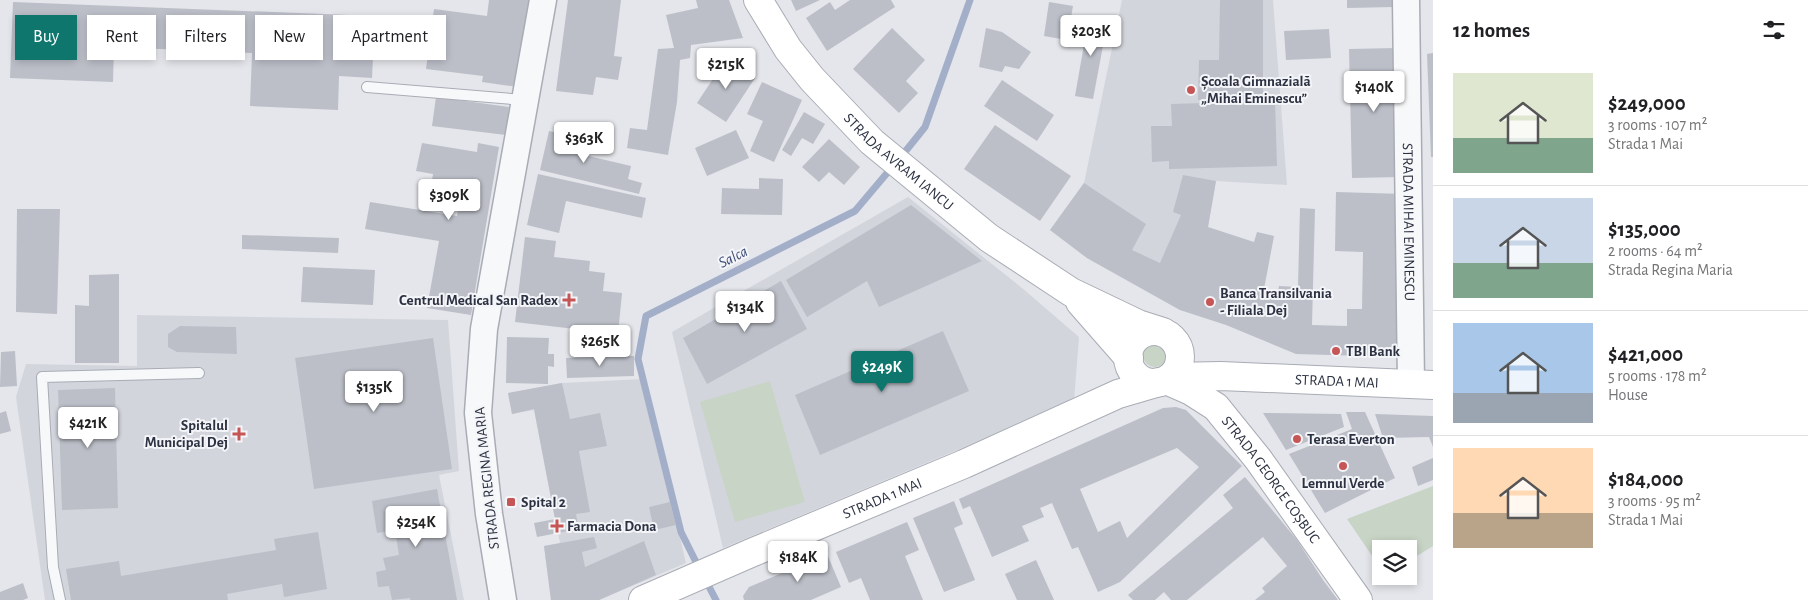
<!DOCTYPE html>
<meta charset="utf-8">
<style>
body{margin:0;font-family:"Alegreya Sans",sans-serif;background:#f2f2f2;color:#202124;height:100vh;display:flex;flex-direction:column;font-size:19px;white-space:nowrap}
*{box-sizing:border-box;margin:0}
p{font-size:16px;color:#757577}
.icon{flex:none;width:28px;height:28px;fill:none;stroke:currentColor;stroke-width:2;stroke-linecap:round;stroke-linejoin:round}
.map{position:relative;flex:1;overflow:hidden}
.side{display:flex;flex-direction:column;background:#fff;width:375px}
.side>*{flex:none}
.hud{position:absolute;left:15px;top:15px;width:475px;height:45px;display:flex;gap:10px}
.fabs{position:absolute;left:1372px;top:540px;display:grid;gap:10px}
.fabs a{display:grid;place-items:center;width:45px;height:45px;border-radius:0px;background:#fff;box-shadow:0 2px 8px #0003;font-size:25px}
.price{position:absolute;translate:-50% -42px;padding:0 11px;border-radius:5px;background:#fff;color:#222;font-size:16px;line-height:32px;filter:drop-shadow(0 1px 2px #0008)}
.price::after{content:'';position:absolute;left:50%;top:30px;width:15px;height:11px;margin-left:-8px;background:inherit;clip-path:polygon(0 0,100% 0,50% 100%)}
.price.selected{background:#0f766e;color:#fff}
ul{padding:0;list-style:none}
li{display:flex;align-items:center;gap:15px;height:125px;padding:0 20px}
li+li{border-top:1px solid #e0e0e0}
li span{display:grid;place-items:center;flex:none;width:140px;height:100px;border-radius:0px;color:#555}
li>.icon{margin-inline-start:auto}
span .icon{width:60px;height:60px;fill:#fffc;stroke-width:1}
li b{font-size:21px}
h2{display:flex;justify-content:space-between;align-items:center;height:60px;padding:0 20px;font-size:21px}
.tag{padding:0 18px;border-radius:0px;background:#fff;box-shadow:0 2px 8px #0003;font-size:18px;line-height:45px}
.tag.selected{background:#0f766e;color:#fff}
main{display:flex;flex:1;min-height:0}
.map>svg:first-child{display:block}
.built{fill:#d3d5dd}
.green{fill:#c8d4c6}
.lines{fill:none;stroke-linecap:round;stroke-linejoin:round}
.stream{stroke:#a3afc8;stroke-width:7}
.building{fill:#bcbfc8;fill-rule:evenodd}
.service-casing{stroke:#a9acb5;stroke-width:12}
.tertiary-casing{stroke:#a9acb5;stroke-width:29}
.secondary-casing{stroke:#a9acb5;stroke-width:30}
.service{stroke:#f7f8fa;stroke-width:10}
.tertiary{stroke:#f7f8fa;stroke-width:26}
.secondary{stroke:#fff;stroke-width:28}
.poi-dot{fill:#c55655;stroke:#f4f5f8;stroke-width:2}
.labels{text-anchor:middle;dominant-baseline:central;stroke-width:4;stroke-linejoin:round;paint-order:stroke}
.poi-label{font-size:15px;font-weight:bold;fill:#2d3242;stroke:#f4f5f8;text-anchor:start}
.street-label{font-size:15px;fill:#2d3242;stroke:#f4f5f8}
.water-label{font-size:16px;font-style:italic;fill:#3a4b74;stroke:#f4f5f8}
</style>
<main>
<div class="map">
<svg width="1433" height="600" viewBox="0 0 1433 600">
<rect width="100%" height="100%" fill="#e4e6eb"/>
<!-- built -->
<path class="built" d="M1122,0H1273L1287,185L1216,181L1208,227L1180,310L1087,258L1050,230L1084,183Z
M908,197L1022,288L1079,337L1074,401L723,548L672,332Z
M137,315L448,320L459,471L439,475L464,600H45L16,397L26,364L137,366Z
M643,379L686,563L599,600H551L544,546L560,543L558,533L579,529L576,515L555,519L534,410L512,414L508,393L562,383Z"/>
<!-- green -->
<path class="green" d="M1143 355a12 12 0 1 1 24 0a12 12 0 1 1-24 0Z
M770,381L805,502L735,522L700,402Z
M1433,486V546L1409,561V549H1381V569L1347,519Z"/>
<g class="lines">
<!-- stream -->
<path class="stream" d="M900,158L925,127L970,0
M700,570L681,532L638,359L646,316L855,211L893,166
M705,579L716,600"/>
</g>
<!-- building -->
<path class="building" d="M489,0H529L518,87L482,82L483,76L426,69L434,9L487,16Z
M568,0H621L614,56L622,57L618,80L596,77L593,95L556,91Z
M696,0H729L743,38L691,45L690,58L680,60L677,102L668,155L627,148L630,128L647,130L658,49L674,48L666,15L698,8Z
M791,0H820L796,11Z
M850,0H891L895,7L827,51L806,18L830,2L835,10Z
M1220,0H1263V101L1198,100L1199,60H1219Z
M1347,0H1394V7L1347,8Z
M13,2L375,16L372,78L339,76L338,110L250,106L252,53L114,47L113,82L10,78Z
M1049,2L1073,6L1067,40L1044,36Z
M1089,16L1108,19L1093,99L1075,96Z
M892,28L925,60L906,81L918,93L899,113L853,69Z
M986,28L1002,32L1031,52L1019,69L1005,66L1002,72L979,67Z
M1329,29L1331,58L1286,60L1284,31Z
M1397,48L1400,177L1352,178L1349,49Z
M1433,53V157H1431L1427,54Z
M726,59L755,78L726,122L697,103Z
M1002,80L1054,115L1037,141L984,106Z
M762,82L802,100L774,162L750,151L763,121L747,114Z
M436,97L509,107L506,135L432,126Z
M1275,101L1277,166L1169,169V161L1152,162L1151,126H1172L1171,104Z
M804,112L825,124L813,144L802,138L791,156L782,150Z
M995,125L1071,176L1040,221L964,169Z
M736,130L749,158L707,176L695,148Z
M549,131L583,139L580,154L631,166L628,179L642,183L639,194L540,170Z
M829,139L860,167L844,185L829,172L819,182L802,167Z
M422,143L477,152L478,143L499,147L471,315L427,308L439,241L365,229L370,202L457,216L460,197L430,193L433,174L416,171Z
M538,174L646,198L642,218L566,201L559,233L527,225Z
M1183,175L1216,181L1208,227L1254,242L1257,232L1274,236L1264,289L1278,292L1279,286L1298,287L1300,208L1315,209L1312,325L1347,326V309H1362L1363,252L1335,251L1336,192L1404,194L1400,357L1296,354L1226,325L1180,310L1087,258L1050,230L1084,183L1146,224L1132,250L1160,263L1181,215L1173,212Z
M759,178L783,179L782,215L721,214L722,188L759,189Z
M911,205L982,261L879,307L867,281L807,317L786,280Z
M17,209H60L57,314L16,312Z
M242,235L339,238L338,253L242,249Z
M525,237L556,241L554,257L590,261L589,271L605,273L603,291L622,293L618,334L515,322Z
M303,267L375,270L373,305L301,302Z
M119,274V363H75V305L89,306V275Z
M781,281L807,329L707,384L683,338Z
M180,326L236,327L237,354L177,352L168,347V334Z
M943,331L969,391L820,455L795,395Z
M507,337L549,338L548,354H554V367L548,366V384L506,383Z
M433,338L452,469L314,489L295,358Z
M15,351L17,386L0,387L1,352Z
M634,356V376L567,378L566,358Z
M562,383L570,419L600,413L607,446L579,451L590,512L576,514L579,529L537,537L534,523L555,519L534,409L512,414L508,393Z
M115,388L118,508L62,510L58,390Z
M1176,407L1186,410L1242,466L1120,582L1098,592L1078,547L1072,549L1052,503L1040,508L1044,517L1022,526L1029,541L992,557L970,506L963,509L959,499L1163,408ZM1177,448L1199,467L1127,538L1120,521L1098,532L1080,489Z
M6,411L11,431L0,434V413Z
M1346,412H1365L1395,478L1325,513L1289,454L1352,429Z
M1263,413L1341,414L1344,427L1286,450Z
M1375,414L1433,416V447L1429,437L1383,438Z
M1433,458V480L1418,486L1412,467Z
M1245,477L1297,540L1323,580L1338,600H1255L1265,592L1262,588L1287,566L1263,537L1187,600H1171L1164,592L1155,600H1133L1128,595L1233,508L1223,495Z
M437,489L457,600H410V598L392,600L389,586L378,587L376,572L386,570L383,558L399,555L395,530L377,533L372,501Z
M954,501L963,524L954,528L975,580L944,592L913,518Z
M670,502L676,525L654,530L649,507Z
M907,522L919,550L905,556L923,600H870L861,578L849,583L836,552Z
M318,532L327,589L284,597L282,584L227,594L228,600H71L66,569L119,561L121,576L276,550L274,539Z
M594,537L597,548L582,552L585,567L644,541L656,575L599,600H551L544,546Z
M827,554L841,587L811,600H744L743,596L749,587Z
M1036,560L1054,600H1017L1005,574Z
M23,583L28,598L23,600H0V592Z"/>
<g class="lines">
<!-- service casing -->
<g class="service-casing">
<path id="service" d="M367,87L524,100
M60,600L53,567L42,377L199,373"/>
</g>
<!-- tertiary casing -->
<g class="tertiary-casing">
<g id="tertiary">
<path id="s1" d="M1406,0L1411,384"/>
<path d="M503,600L489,514L478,413L484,329L543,0"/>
</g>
</g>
<!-- secondary casing -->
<g class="secondary-casing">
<g id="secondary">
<path id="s2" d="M758,0L788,49L812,79L872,142L989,238L1071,292L1138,324L1163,332"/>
<path d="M1080,302L1129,358"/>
<circle cx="1154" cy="357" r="26"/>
<path id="s3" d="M1171,377L1221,376L1433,385"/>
<path id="s4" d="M1166,380L1191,391L1216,407L1258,459L1358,600"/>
<path id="s5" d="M643,600L751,553L964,464L1118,394L1159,382"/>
</g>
</g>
<!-- service -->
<use href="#service" class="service"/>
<!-- tertiary -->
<use href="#tertiary" class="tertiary"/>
<!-- secondary -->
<use href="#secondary" class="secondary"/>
</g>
<!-- markers -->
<g class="poi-dot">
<circle cx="1191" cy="90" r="5"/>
<path d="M566.5 292.5h5v5h5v5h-5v5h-5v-5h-5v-5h5z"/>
<circle cx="1210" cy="302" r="5"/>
<circle cx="1336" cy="351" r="5"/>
<path d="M236.5 426.5h5v5h5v5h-5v5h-5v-5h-5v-5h5z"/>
<circle cx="1297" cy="439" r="5"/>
<circle cx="1343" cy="466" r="5"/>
<rect x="506" y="497" width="10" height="10" rx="2.5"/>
<path d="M554.5 518.5h5v5h5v5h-5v5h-5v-5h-5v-5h5z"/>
</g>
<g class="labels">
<!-- poi labels -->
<g class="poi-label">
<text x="1201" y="81">Școala Gimnazială<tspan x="1201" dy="17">„Mihai Eminescu”</tspan></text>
<text x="1220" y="293">Banca Transilvania<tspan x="1220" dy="17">- Filiala Dej</tspan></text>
<text x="558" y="300" text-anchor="end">Centrul Medical San Radex</text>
<text x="1346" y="351">TBI Bank</text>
<text x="228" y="425" text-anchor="end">Spitalul<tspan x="228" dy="17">Municipal Dej</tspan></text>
<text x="1307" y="439">Terasa Everton</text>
<text x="1343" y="483" text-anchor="middle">Lemnul Verde</text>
<text x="521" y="502">Spital 2</text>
<text x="567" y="526">Farmacia Dona</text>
</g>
<!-- street labels -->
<g class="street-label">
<text stroke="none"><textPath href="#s2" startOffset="216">STRADA AVRAM IANCU</textPath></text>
<text stroke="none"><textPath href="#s1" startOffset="222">STRADA MIHAI EMINESCU</textPath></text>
<text stroke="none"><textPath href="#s3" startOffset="166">STRADA 1 MAI</textPath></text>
<text transform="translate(487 478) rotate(-96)">STRADA REGINA MARIA</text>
<text stroke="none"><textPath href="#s4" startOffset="148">STRADA GEORGE COȘBUC</textPath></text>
<text stroke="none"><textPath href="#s5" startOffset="260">STRADA 1 MAI</textPath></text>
</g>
<!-- water labels -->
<g class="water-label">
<text transform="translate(733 257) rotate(-27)">Salca</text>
</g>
</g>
</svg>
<div class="fabs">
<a><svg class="icon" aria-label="layers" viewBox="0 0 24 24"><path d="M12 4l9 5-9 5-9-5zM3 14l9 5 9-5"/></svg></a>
</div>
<b class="price" style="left:1091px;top:57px">$203K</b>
<b class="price" style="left:726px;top:90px">$215K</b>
<b class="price" style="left:1374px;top:113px">$140K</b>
<b class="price" style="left:584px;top:164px">$363K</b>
<b class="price" style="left:449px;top:221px">$309K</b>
<b class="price" style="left:745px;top:333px">$134K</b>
<b class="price" style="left:600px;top:367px">$265K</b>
<b class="price selected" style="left:882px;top:393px">$249K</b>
<b class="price" style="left:374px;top:413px">$135K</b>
<b class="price" style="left:88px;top:449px">$421K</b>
<b class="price" style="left:416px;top:548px">$254K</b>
<b class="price" style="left:798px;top:583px">$184K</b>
<div class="hud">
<a class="tag selected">Buy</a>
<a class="tag">Rent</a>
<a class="tag">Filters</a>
<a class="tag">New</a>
<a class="tag">Apartment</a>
</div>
</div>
<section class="side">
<h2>12 homes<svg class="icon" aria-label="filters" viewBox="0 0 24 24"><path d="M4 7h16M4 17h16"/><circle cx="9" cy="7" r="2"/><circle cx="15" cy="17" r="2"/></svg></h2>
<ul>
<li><span style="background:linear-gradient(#dfe7d0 65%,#7fa58c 0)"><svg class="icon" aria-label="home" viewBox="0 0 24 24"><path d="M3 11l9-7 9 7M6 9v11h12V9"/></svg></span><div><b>$249,000</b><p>3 rooms · 107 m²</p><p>Strada 1 Mai</p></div></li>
<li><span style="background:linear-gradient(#c9d6e8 65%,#7fa58c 0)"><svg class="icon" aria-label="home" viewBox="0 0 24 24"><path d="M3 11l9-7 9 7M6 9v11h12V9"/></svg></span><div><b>$135,000</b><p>2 rooms · 64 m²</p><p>Strada Regina Maria</p></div></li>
<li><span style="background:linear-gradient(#a9c7e8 70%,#9aa5b1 0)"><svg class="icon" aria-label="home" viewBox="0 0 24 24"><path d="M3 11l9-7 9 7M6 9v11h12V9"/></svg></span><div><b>$421,000</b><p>5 rooms · 178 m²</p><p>House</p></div></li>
<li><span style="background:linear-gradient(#ffd9b3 65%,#b9a48a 0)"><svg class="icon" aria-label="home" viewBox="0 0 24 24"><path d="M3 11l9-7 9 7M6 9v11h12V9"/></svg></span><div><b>$184,000</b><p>3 rooms · 95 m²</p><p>Strada 1 Mai</p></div></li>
</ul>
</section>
</main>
